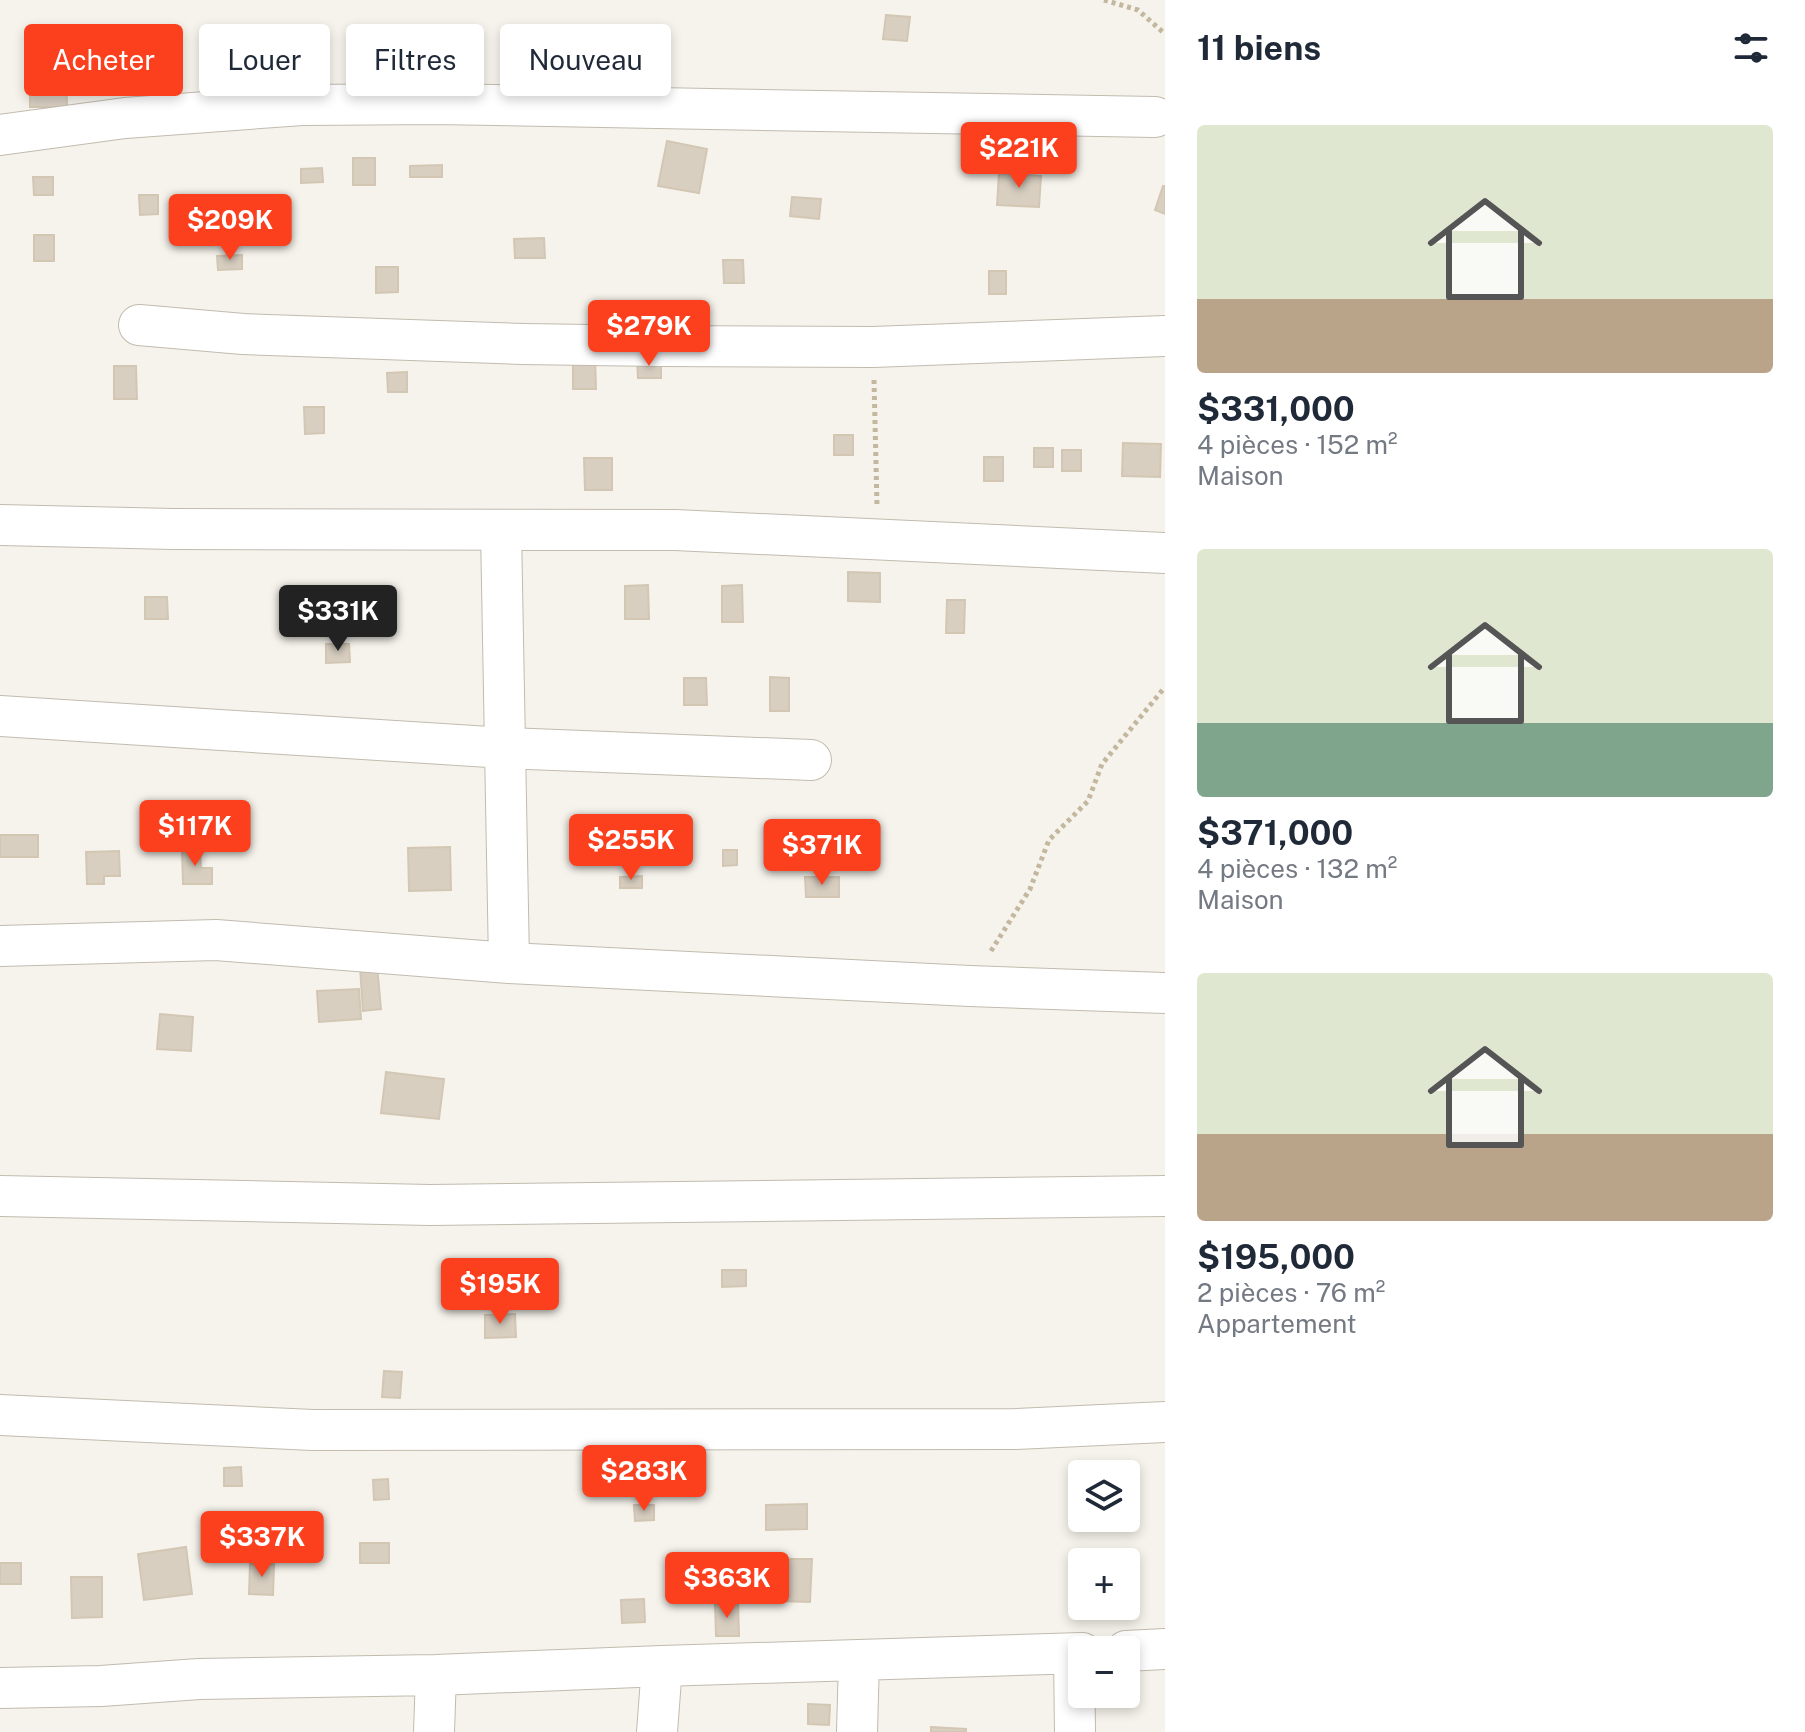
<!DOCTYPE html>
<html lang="fr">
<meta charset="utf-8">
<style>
body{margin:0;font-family:"Public Sans",sans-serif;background:#f6f6f7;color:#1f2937;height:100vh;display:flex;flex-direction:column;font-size:30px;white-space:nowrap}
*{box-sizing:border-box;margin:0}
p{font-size:26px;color:#747a83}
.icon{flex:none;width:44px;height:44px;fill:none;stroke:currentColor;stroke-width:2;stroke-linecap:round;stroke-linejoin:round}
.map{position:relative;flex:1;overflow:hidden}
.drawer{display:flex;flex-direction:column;background:#fff;width:640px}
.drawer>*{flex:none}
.banner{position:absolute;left:24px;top:24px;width:760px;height:72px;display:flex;gap:16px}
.buttons{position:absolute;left:1068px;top:1460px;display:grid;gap:16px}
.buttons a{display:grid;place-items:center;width:72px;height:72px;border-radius:8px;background:#fff;box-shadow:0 4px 12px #0003;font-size:40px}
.price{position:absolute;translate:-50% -68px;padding:0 18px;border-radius:8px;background:#fc3f1d;color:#fff;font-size:26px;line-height:52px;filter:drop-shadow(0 2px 4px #0008)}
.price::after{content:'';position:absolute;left:50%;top:48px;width:24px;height:18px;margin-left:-12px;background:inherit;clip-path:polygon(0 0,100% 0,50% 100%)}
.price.on{background:#222;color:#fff}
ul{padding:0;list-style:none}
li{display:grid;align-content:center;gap:16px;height:424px;padding:0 32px}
li span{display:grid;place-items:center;height:248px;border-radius:8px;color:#555}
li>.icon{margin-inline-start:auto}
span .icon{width:144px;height:144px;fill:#fffc;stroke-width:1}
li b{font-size:34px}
h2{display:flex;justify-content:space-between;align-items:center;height:96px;padding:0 32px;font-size:34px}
.pill{padding:0 28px;border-radius:8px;background:#fff;box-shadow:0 4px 12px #0003;font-size:28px;line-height:72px}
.pill.on{background:#fc3f1d;color:#fff}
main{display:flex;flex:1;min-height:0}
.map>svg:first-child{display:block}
.building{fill:#d8cfc1;stroke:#d3c7b4;stroke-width:2}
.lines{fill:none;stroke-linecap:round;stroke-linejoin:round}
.minor-casing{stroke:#c2bbae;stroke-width:42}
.path{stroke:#c4b79f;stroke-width:5;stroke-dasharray:4 4;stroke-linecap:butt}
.minor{stroke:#fff;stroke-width:40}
</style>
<main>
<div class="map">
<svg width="1165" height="1732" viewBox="0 0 1165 1732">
<rect width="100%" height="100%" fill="#f6f3ec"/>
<!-- building -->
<path class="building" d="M886,15L910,17L907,41L883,39Z
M30,65H66L67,107H30Z
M667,141L707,149L699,193L658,186Z
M353,158H375V185H353Z
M442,165V177H410V166Z
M322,168L323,182L301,183V169Z
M999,173L1041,176L1039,207L997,205Z
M33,177H53V195H34Z
M1163,186H1165V214L1155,210Z
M139,195H158V214L140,215Z
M792,197L821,199L819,219L790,216Z
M34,235H54V261H34Z
M544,238L545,258H515L514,239Z
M242,255V269L218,270L217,256Z
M723,260H743L744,283H724Z
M376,267H398V292L376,293Z
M989,271H1006V294H989Z
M595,357L596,389H573V358Z
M661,357V378H638L637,358Z
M114,366H136L137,399H114Z
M407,372V392H388L387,373Z
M304,407H324V433L305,434Z
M834,435H853V455H834Z
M1123,443L1161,444L1160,477L1122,476Z
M1034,448H1053V467H1034Z
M1062,450H1081V471H1062Z
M984,457H1003V481H984Z
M584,458H612V490H585Z
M848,572L880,573V602L848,601Z
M648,585L649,619H625V586Z
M742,585L743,622H722V586Z
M145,597H167L168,619H145Z
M947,600H965L964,633H946Z
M326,644H349L350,662L326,663Z
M770,677L789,678V711H770Z
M684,678H706L707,705H684Z
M0,835H38V857H0Z
M772,844H789V859L772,858Z
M824,845L827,858L810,860L808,848Z
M450,847L451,890L409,891L408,848Z
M200,848L201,868H212V884H183L182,849Z
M723,850H737V865L723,866Z
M119,851L120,876H104V884H87L86,852Z
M642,876V888H620V877Z
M805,877H839V897H806Z
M377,965L381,1009L363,1011L360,967Z
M359,989L361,1019L319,1022L317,991Z
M160,1014L193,1017L191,1051L157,1049Z
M386,1072L444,1079L439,1119L381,1113Z
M722,1270H746V1286L722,1287Z
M515,1314L516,1337L485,1338V1315Z
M384,1371L402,1372L400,1398L382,1397Z
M241,1467L242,1486H224V1468Z
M388,1479L389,1499L374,1500L373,1480Z
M807,1504V1529L766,1530V1505Z
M634,1505H654V1520L635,1521Z
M360,1543H389V1563H360Z
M186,1547L192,1594L144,1600L138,1554Z
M779,1559H812L810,1602L778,1601Z
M0,1563H21V1584H0Z
M250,1564H274L273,1595L249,1594Z
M71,1577H102V1617L72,1618Z
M644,1599L645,1622L622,1623L621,1600Z
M738,1603L739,1636H716L715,1604Z
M808,1704L830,1705L829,1725L808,1724Z
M931,1727L966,1729V1732H931Z"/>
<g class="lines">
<!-- minor casing -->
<g class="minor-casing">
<path id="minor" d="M0,135L125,118L302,105L436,104L1155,117
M139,325L243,334L523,344L659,346L873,347L1165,336
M0,525L173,529L675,530L1165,553
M501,530L509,963
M0,716L505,748L811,760
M0,946L216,940L509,963L970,986L1165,993
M0,1196L430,1205L1165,1196
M0,1415L313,1430L1016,1429L1165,1422
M1126,1651L1165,1649
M1074,1654L1075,1732
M0,1688L101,1686L199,1679L436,1675L662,1666L1082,1653
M434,1732L436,1675
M657,1732L662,1666
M857,1732L859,1660"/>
</g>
<!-- path -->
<path class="path" d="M1104,0L1138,10L1165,34
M874,380L877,506
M991,951L1030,889L1049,840L1088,801L1102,764L1165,687"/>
<!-- minor -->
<use href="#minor" class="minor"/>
</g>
</svg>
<div class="buttons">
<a><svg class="icon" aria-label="layers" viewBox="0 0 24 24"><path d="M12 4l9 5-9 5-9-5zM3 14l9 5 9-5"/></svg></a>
<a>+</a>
<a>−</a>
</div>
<b class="price" style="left:1019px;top:190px">$221K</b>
<b class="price" style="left:230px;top:262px">$209K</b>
<b class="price" style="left:649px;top:368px">$279K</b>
<b class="price on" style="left:338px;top:653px">$331K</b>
<b class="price" style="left:195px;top:868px">$117K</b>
<b class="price" style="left:631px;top:882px">$255K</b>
<b class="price" style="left:822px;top:887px">$371K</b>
<b class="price" style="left:500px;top:1326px">$195K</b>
<b class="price" style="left:644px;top:1513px">$283K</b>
<b class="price" style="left:262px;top:1579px">$337K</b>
<b class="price" style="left:727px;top:1620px">$363K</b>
<div class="banner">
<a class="pill on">Acheter</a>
<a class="pill">Louer</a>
<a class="pill">Filtres</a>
<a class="pill">Nouveau</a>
</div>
</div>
<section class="drawer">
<h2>11 biens<svg class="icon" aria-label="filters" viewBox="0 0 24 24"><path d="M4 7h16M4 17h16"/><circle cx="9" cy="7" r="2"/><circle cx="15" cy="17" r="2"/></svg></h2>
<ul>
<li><span style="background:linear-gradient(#dfe7d0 70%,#b9a48a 0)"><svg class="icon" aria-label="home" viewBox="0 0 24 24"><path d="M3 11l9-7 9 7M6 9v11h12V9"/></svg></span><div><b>$331,000</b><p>4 pièces · 152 m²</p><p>Maison</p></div></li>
<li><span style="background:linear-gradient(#dfe7d0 70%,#7fa58c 0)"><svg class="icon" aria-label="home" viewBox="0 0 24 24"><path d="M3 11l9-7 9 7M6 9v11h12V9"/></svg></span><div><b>$371,000</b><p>4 pièces · 132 m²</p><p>Maison</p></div></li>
<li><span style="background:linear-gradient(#dfe7d0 65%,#b9a48a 0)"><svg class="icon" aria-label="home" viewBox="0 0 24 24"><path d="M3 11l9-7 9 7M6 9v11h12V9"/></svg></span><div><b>$195,000</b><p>2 pièces · 76 m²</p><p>Appartement</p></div></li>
</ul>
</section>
</main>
